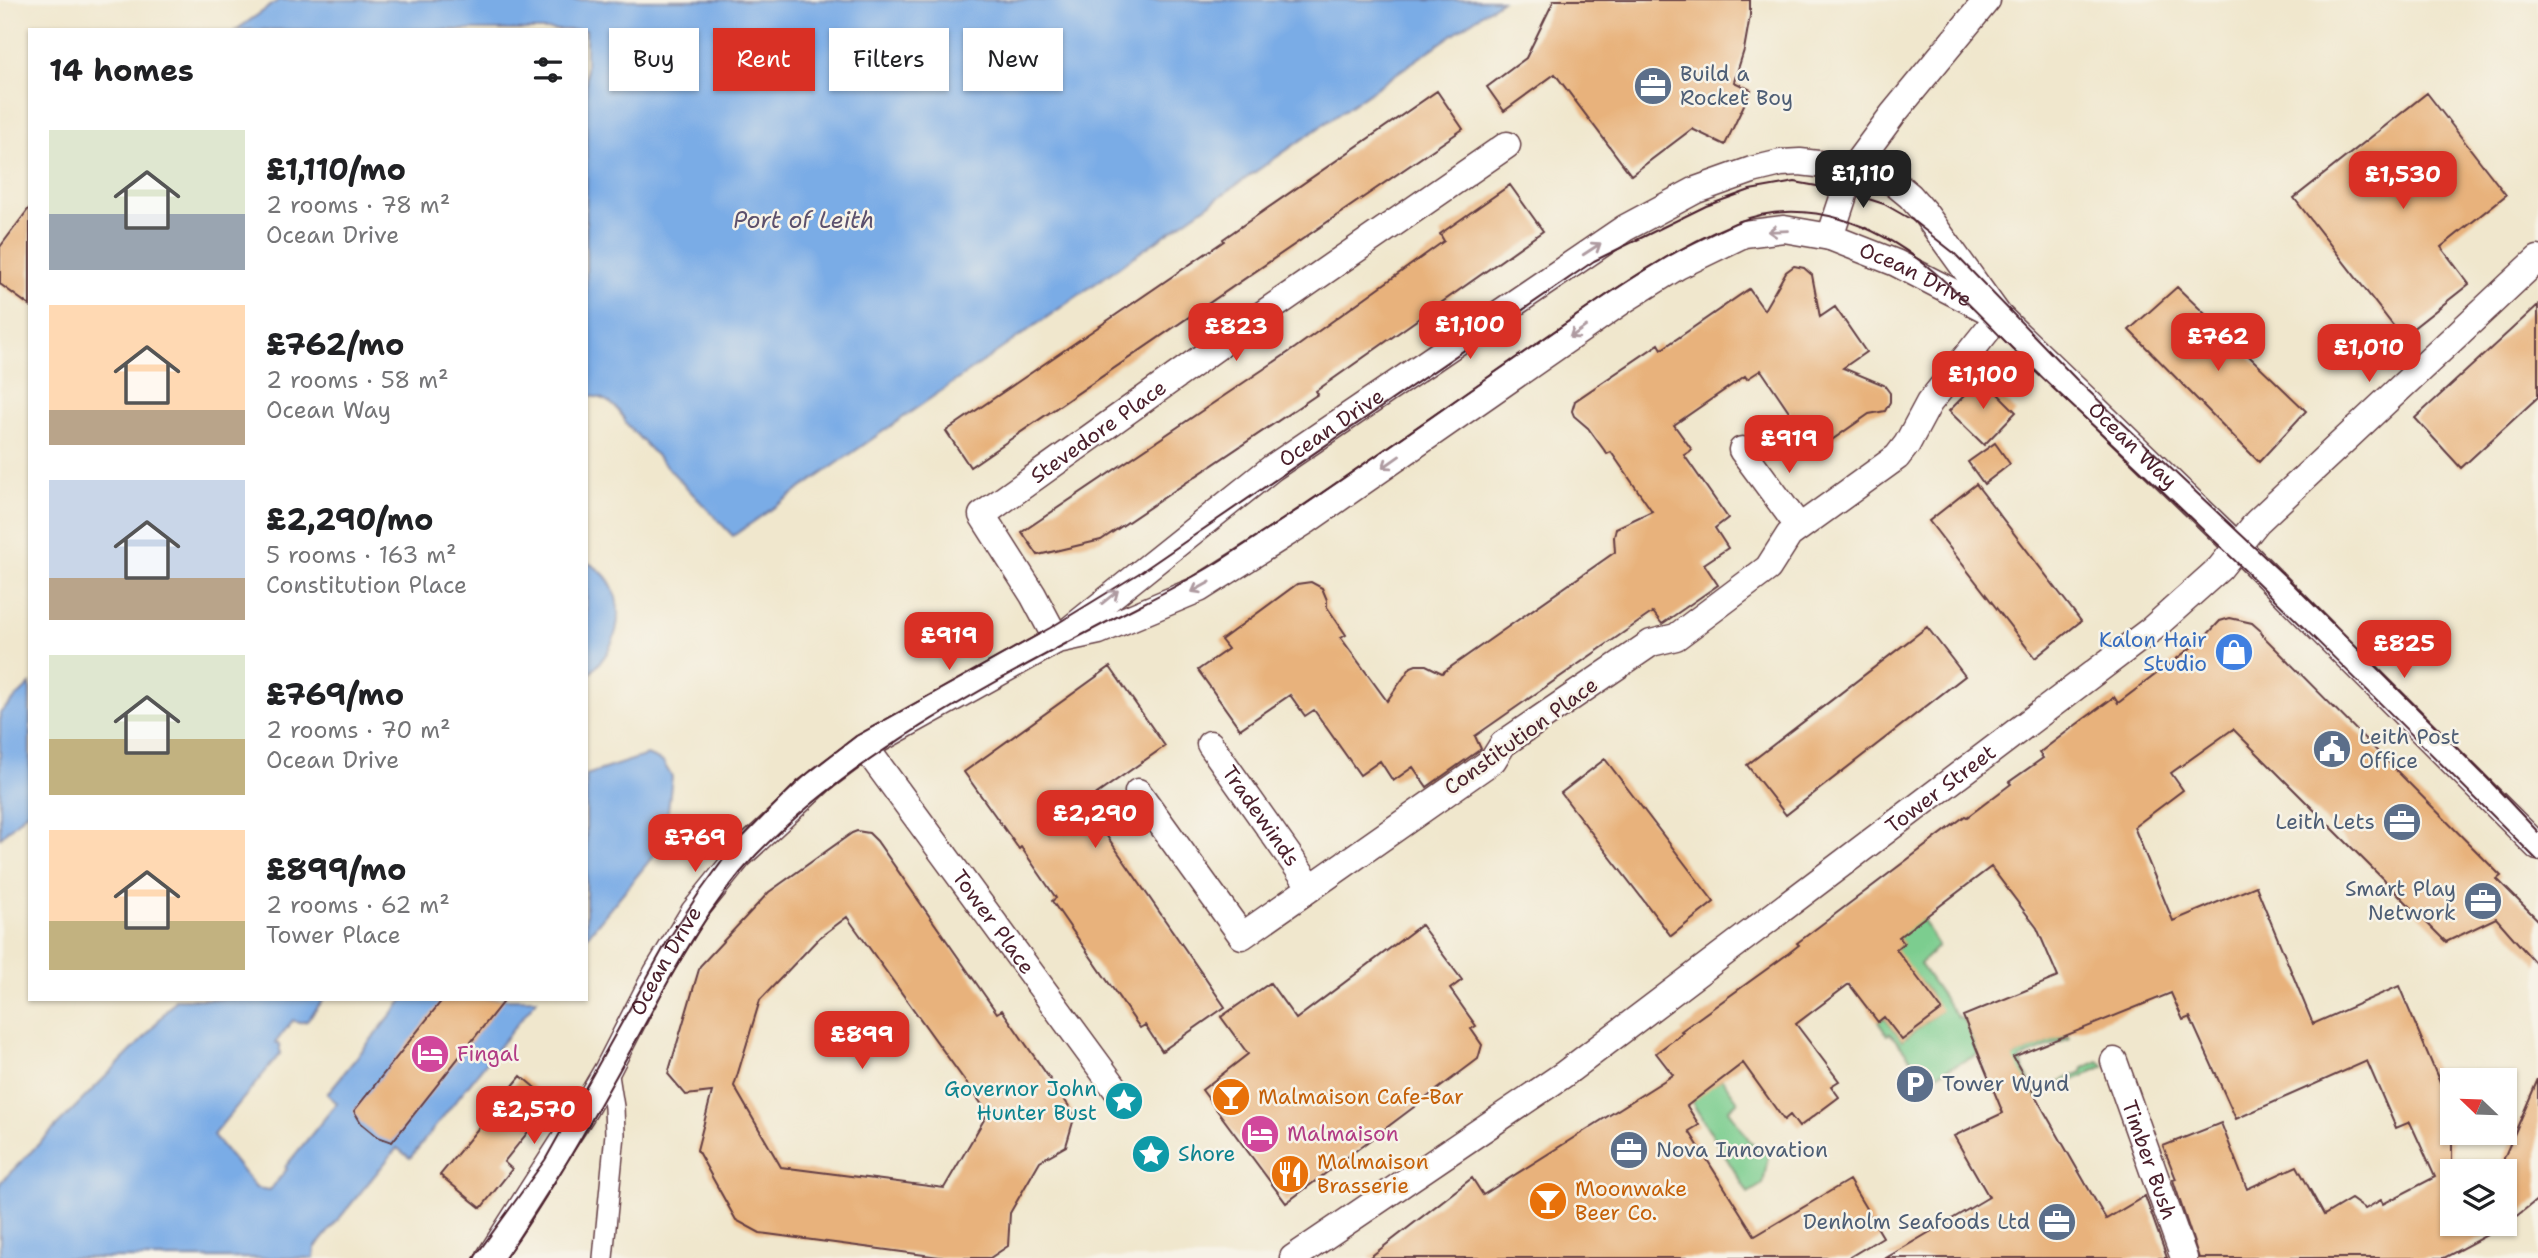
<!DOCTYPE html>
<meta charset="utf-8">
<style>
body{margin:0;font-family:"Shantell Sans",sans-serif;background:#f6f6f6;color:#202124;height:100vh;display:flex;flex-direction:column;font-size:26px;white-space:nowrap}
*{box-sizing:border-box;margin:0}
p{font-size:23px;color:#757577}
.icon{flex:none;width:38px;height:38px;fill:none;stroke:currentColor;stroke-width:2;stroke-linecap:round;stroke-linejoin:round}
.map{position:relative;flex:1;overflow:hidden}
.side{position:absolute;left:28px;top:28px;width:560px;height:973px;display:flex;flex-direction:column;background:#fff;border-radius:0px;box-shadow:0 2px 5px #0004}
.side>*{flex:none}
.top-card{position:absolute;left:609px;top:28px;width:665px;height:63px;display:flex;gap:14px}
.needle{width:46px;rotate:293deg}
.controls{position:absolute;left:2440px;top:1068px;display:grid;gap:14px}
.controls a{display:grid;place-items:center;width:77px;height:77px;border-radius:0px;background:#fff;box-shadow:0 2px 5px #0004;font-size:35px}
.price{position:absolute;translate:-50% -60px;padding:0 16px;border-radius:14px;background:#d93025;color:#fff;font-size:23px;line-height:46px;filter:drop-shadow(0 2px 4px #0008)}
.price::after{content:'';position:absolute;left:50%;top:42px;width:21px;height:16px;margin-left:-10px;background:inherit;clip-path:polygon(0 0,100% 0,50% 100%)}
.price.current{background:#222;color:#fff}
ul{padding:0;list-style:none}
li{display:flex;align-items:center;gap:21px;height:175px;padding:0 21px}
li span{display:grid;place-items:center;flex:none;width:196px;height:140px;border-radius:0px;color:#555}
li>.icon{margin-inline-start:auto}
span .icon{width:84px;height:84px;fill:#fffc;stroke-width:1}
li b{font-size:30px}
h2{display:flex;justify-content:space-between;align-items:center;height:84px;padding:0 21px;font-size:30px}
.tag{padding:0 24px;border-radius:0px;background:#fff;box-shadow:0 2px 5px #0004;font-size:24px;line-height:63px}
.tag.current{background:#d93025;color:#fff}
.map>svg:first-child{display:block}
.green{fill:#7ccd8f;stroke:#63765d;stroke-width:2}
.water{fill:#7aace6;stroke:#626688;stroke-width:2}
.building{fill:#e8b27b;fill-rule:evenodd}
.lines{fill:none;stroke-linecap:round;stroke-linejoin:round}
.pedestrian-casing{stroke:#633d43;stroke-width:22}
.minor-casing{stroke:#633d43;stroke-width:29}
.pedestrian{stroke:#fff;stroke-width:19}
.minor{stroke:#fff;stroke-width:26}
.tram{stroke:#4a1f2b;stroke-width:2}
.oneway{stroke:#ae9aa0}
.labels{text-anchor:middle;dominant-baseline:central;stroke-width:5;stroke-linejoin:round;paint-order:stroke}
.service-label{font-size:21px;fill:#4e5e75;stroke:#f7f3e8;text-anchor:start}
.street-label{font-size:21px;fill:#4a1f2b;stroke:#f7f3e8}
.shop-label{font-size:21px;fill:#366cbe;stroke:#f7f3e8;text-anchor:end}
.hotel-label{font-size:21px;fill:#b23c85;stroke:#f7f3e8;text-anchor:start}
.culture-label{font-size:21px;fill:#0d838f;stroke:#f7f3e8;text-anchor:end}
.food-label{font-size:21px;fill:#c56008;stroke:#f7f3e8;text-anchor:start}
.water-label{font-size:23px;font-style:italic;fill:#5b506c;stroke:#f7f3e8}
</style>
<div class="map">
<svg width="2538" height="1258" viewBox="0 0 2538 1258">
<rect width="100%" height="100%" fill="#f7f3e8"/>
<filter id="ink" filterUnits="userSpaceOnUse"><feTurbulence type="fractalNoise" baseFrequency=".0143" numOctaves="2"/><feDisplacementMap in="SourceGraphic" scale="14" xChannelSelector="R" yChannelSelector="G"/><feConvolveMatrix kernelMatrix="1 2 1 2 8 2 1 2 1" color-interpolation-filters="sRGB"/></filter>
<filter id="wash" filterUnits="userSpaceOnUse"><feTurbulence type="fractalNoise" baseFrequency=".00686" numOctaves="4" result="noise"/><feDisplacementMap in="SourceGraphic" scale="28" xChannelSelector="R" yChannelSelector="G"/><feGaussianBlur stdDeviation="1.57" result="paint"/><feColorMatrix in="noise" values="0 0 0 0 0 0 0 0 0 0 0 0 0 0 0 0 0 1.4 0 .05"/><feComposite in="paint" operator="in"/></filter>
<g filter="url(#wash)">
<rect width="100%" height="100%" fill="#f0e7cd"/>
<!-- green -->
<path class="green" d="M1920,914L1938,946L1920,964L1957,1017L1965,1021L1979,1054L1927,1079L1890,1033L1887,1035L1878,1022L1884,1017L1902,1040L1940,1011L1929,992L1894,951L1903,943L1895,933Z
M2067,1035L2069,1038L2020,1059L2034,1093L2082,1072L2083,1068L2099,1061L2102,1063L2104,1066L2013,1109L1985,1068Z
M1722,1079L1738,1101L1728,1110L1755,1148L1769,1151L1763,1184L1748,1193L1690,1099Z"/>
<!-- water -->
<path class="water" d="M279,0H1502L733,536L627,425C619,407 607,396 586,396V30H236Z
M586,562C620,577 625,617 610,647C605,659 594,669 586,678Z
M30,684V809L0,838V713Z
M647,755L663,762L672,777L663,851L659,849L586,938V775Z
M176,999H324L307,1021L298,1023L293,1020L276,1042L280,1045V1054L213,1135L256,1188L270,1190L287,1169L285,1167L337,1103L327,1094L404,999H537L410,1158L397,1148L315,1248L314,1258H0V1183L145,1037Z"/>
<g id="blocks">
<!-- building -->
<path class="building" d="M1554,0H1750V16L1744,50L1734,82L1751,90L1725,145L1692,129L1631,175L1555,74L1504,111L1487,87L1526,58Z
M1437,91L1463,129L970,467L946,431L1224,241L1223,239Z
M2427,93L2506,195L2441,247L2469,284L2402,337L2294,198Z
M1510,185L1543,231L1316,391L1318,394L1101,540L1038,555L1022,532L1295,348L1444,241L1440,234Z
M30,207V306L0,284V247Z
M1794,266L1804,268L1812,275L1820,317L1835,307L1866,352L1843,368L1884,385L1890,393V402L1885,411L1869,414L1816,451L1761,370L1747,379L1745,376L1674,425L1692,450L1684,455L1728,518L1715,528L1728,548L1704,564L1718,585L1662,624L1653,612L1475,736L1481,749L1427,787L1413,767L1393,781L1380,761L1360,775L1314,710L1305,716L1290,695L1240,729L1198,670L1228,649L1221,640L1297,584L1311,582L1322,588L1327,600V607L1346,635L1341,638L1387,701L1411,667L1416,665H1426L1442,673L1615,552L1614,537L1616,528L1652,511L1611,452L1607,454L1588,428L1574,416L1572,411L1575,401L1659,344L1662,349L1749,289L1764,310L1786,272Z
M2177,287L2306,411L2259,462L2129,330Z
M2538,305V397L2461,468L2415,418Z
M1982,378L2016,412L1984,445L1949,411Z
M1995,443L2010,464L1984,484L1968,462Z
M1976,484L2081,621L2035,658L1929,521Z
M2230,618L2252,623L2260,630L2263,636L2501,876L2497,879L2538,920V966L2496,918L2446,942L2233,729L2171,773L2183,790L2134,827L2173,921L2256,886L2313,1024L2399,986L2452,1111V1223H2504V1158L2538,1079V1199L2504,1226L2444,1258H2199L2173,1180L2176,1179L2163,1146L2221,1123L2247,1189L2297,1166L2324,1215L2351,1199L2365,1209L2381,1200L2383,1204L2435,1177L2410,1122L2396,1128L2367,1061L2236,1119L2190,1017L2183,1020L2171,993L2013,1057L2106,1219L2145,1196L2167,1258H1886L1989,1197L1954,1136L2003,1113L1963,1016L2058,977L2037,928L1991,867L1899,937L1904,943L1896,949L1942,1010L1902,1040L1884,1017L1878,1022L1849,984L1796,1024L1839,1081L1831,1086L1839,1097L1799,1127L1790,1115L1784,1120L1743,1063L1687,1106L1699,1125L1689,1131L1755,1236L1849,1180L1883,1237L1848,1258H1369L1472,1178L1483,1195L1673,1075L1656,1053L1683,1033L1681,1031L1785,956L1799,945L1797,943L1965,816L1967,817L2011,784L2009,782L2043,758L2039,753L2073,727L2114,697L2118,703L2205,637L2220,621Z
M1927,627L1965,676L1786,815L1747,765Z
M1110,667L1165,746L1084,803L1225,1007L1162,1051L1145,1025L1140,1028L1052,901L1056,898L1021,847L1019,849L964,772Z
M1605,759L1714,902L1671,936L1561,793Z
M857,831L869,833L877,841L997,1013L1002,1010L1075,1115L1066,1146L1040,1161L1010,1213L1008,1246L990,1258H947L760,1233L736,1220L697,1150L712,1092L686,1095L668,1074L700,966L769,892L852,833ZM847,917L988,1113L944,1188L781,1167L734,1086L760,1000L819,938Z
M1421,925L1462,980L1450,989L1476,1026L1471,1029L1482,1045L1478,1059L1286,1203L1202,1090L1248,1054L1221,1017L1270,983L1296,1019Z
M443,999H505L392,1142L378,1137L361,1123L354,1111Z
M521,1076L552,1102L504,1162L512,1169L481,1208L440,1175Z"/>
</g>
</g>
<g filter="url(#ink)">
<use href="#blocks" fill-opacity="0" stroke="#633d43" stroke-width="2"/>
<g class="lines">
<!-- pedestrian casing -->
<g class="pedestrian-casing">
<path id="pedestrian" d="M603,1258L615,1134L614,1107L608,1069"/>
</g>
<!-- minor casing -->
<g class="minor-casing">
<g id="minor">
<path d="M1830,237L1853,168L1893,114L1987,0"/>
<path d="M1742,450L1799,527"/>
<path id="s1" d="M1062,639L1099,631L1199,589L1306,521L1622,301L1678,266L1744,234L1784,229L1830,237L1896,263L1999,316L1929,403L1907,444L1897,457L1789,535L1768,568L1676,637L1651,643L1503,744L1493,760L1242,936L1138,792"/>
<path id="s2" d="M1057,640L1033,595L982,515L1267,311L1507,145"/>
<path id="s3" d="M1210,744L1311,887"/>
<path id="s4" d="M865,747L1121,1096"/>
<path id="s5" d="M2114,1061L2184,1258"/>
<path id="s6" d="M489,1258L584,1110L608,1069L657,973L694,912L739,856L822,779L865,747L1057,640L1272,468L1625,228L1696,190L1752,170L1781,163L1800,162L1853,168L1893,182L1910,196L1924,212L1999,316L2237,546L2538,847"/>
<path id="s7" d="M1293,1258L1563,1075L2152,629L2220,568L2257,522L2538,259"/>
</g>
</g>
<!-- pedestrian -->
<use href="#pedestrian" class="pedestrian"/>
<!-- minor -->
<use href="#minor" class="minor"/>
<!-- tram -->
<path class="tram" d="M474,1258L545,1160L668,940L699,893L731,849L798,781L856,736L1050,628L1141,572L1594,261L1706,206L1750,190L1795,182L1844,191L1884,204L1912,220L1954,253L2076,379L2286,577L2489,780L2538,832
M505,1258C555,1188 596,1112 638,1037C672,974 706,908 756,855C850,758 986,685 1105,623C1145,602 1186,583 1224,558C1327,492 1426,420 1527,350C1593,305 1660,254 1735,223C1769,209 1806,209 1841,219C1926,244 1980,320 2041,377C2211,534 2375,697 2538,861"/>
</g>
<!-- one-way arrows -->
<defs><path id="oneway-shaft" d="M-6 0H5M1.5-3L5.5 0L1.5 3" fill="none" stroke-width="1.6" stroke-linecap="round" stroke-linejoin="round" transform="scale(1.75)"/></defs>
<g class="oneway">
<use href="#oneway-shaft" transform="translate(1778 231) rotate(178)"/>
<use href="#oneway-shaft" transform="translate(1592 249) rotate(-33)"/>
<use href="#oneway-shaft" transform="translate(1578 332) rotate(145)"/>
<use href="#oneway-shaft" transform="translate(1391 462) rotate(145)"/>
<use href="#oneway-shaft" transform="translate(1201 587) rotate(151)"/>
<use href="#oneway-shaft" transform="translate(1110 597) rotate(-39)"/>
</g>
</g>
<!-- icons -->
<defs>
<g id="office-disc" transform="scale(2.0125)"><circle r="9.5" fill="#5c6f8a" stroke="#f7f3e8"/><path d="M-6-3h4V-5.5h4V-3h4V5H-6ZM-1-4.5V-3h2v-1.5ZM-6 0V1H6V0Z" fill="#fff"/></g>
<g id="shop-disc" transform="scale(2.0125)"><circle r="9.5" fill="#3f7fe0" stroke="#f7f3e8"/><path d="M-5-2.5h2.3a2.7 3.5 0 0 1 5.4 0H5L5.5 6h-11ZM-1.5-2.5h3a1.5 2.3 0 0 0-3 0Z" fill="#fff"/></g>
<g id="civic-disc" transform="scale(2.0125)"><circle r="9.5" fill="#5c6f8a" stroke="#f7f3e8"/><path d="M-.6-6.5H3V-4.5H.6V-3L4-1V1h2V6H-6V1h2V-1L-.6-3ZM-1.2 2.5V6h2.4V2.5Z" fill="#fff"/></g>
<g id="hotel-disc" transform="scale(2.0125)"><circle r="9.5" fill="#d1479c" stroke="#f7f3e8"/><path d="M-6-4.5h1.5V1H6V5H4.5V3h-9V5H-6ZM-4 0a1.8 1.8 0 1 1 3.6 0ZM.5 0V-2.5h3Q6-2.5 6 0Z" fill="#fff"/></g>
<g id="parking-disc" transform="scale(2.0125)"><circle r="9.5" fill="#5c6f8a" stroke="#f7f3e8"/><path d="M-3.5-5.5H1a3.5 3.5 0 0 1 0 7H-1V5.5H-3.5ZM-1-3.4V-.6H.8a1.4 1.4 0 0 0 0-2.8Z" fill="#fff"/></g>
<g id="bar-disc" transform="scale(2.0125)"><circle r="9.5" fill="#e8710a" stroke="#f7f3e8"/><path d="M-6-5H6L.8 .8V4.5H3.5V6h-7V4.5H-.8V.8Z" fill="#fff"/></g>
<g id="sight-disc" transform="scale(2.0125)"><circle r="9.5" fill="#0f9aa8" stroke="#f7f3e8"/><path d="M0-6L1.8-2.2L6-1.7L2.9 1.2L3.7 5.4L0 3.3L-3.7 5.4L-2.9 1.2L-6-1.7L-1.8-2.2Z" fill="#fff"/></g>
<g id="restaurant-disc" transform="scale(2.0125)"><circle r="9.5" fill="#e8710a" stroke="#f7f3e8"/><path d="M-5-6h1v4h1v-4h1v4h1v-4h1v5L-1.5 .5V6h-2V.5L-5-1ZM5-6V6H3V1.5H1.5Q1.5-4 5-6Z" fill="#fff"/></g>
</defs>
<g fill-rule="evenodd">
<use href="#office-disc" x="1653" y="86"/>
<use href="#shop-disc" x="2234" y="652"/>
<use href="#civic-disc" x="2332" y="749"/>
<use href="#office-disc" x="2402" y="822"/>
<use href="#office-disc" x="2483" y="901"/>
<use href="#hotel-disc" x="430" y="1054"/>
<use href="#parking-disc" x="1915" y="1084"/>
<use href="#bar-disc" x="1231" y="1097"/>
<use href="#sight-disc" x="1124" y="1101"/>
<use href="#hotel-disc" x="1260" y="1134"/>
<use href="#office-disc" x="1629" y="1150"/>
<use href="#sight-disc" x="1151" y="1154"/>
<use href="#restaurant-disc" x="1290" y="1174"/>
<use href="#bar-disc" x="1548" y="1201"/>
<use href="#office-disc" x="2057" y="1222"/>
</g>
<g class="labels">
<!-- service labels -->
<g class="service-label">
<text x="1680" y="74">Build a<tspan x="1680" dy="24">Rocket Boy</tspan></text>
<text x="2359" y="737">Leith Post<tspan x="2359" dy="24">Office</tspan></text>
<text x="2375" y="822" text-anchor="end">Leith Lets</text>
<text x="2456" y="889" text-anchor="end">Smart Play<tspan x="2456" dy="24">Network</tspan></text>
<text x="1942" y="1084">Tower Wynd</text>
<text x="1656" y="1150">Nova Innovation</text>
<text x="2030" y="1222" text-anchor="end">Denholm Seafoods Ltd</text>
</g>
<!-- street labels -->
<g class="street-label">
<text stroke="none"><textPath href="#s1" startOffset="978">Ocean Drive</textPath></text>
<text stroke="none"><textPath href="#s6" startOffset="1208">Ocean Drive</textPath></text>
<text stroke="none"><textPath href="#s2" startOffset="289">Stevedore Place</textPath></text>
<text stroke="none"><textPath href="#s6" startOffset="2205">Ocean Way</textPath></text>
<text transform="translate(1521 736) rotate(-36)">Constitution Place</text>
<text stroke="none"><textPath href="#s7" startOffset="800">Tower Street</textPath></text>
<text stroke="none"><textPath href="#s3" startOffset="88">Tradewinds</textPath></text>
<text stroke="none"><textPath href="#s4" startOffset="217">Tower Place</textPath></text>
<text stroke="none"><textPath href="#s6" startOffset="346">Ocean Drive</textPath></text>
<text stroke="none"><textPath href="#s5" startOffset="105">Timber Bush</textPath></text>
</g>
<!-- shop labels -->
<g class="shop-label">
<text x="2207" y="640">Kalon Hair<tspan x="2207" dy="24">Studio</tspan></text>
</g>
<!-- hotel labels -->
<g class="hotel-label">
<text x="457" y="1054">Fingal</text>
<text x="1287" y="1134">Malmaison</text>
</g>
<!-- culture labels -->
<g class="culture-label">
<text x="1097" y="1089">Governor John<tspan x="1097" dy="24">Hunter Bust</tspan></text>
<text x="1178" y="1154" text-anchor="start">Shore</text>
</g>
<!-- food labels -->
<g class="food-label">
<text x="1258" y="1097">Malmaison Cafe-Bar</text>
<text x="1317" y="1162">Malmaison<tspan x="1317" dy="24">Brasserie</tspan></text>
<text x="1575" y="1189">Moonwake<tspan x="1575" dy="24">Beer Co.</tspan></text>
</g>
<!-- water labels -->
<g class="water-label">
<text x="804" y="220">Port of Leith</text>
</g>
</g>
</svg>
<div class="controls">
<a><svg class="needle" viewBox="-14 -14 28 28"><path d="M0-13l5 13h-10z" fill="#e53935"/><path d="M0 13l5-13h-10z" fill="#757577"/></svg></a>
<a><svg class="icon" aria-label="layers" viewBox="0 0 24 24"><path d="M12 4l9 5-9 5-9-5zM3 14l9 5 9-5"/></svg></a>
</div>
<b class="price current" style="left:1863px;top:210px">£1,110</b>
<b class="price" style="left:2403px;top:211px">£1,530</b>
<b class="price" style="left:1470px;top:361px">£1,100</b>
<b class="price" style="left:1236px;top:363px">£823</b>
<b class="price" style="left:2218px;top:373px">£762</b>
<b class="price" style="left:2369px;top:384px">£1,010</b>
<b class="price" style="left:1983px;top:411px">£1,100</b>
<b class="price" style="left:1789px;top:475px">£919</b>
<b class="price" style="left:949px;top:672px">£919</b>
<b class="price" style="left:2404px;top:680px">£825</b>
<b class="price" style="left:1095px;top:850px">£2,290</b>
<b class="price" style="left:695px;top:874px">£769</b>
<b class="price" style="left:862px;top:1071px">£899</b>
<b class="price" style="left:534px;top:1146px">£2,570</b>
<div class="top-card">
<a class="tag">Buy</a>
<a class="tag current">Rent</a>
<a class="tag">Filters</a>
<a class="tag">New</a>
</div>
<section class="side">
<h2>14 homes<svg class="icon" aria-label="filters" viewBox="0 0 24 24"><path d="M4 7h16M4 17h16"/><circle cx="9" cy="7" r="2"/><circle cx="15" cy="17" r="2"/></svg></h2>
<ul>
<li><span style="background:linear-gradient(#dfe7d0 60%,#9aa5b1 0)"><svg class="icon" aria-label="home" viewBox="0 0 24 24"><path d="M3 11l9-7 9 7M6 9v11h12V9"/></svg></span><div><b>£1,110/mo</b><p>2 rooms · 78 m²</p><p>Ocean Drive</p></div></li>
<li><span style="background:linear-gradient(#ffd9b3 75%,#b9a48a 0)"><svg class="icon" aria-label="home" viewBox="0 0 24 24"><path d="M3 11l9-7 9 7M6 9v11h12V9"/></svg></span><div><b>£762/mo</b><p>2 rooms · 58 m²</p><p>Ocean Way</p></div></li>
<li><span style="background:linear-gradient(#c9d6e8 70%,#b9a48a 0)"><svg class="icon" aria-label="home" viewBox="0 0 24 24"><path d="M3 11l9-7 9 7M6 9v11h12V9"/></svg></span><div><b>£2,290/mo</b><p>5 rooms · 163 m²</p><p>Constitution Place</p></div></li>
<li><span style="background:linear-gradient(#dfe7d0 60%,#c2b280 0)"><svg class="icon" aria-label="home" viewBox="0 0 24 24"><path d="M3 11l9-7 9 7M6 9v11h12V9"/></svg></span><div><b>£769/mo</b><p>2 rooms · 70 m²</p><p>Ocean Drive</p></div></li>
<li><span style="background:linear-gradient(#ffd9b3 65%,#c2b280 0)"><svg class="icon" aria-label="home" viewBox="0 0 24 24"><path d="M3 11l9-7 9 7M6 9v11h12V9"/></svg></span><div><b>£899/mo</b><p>2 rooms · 62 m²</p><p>Tower Place</p></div></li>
</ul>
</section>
</div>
